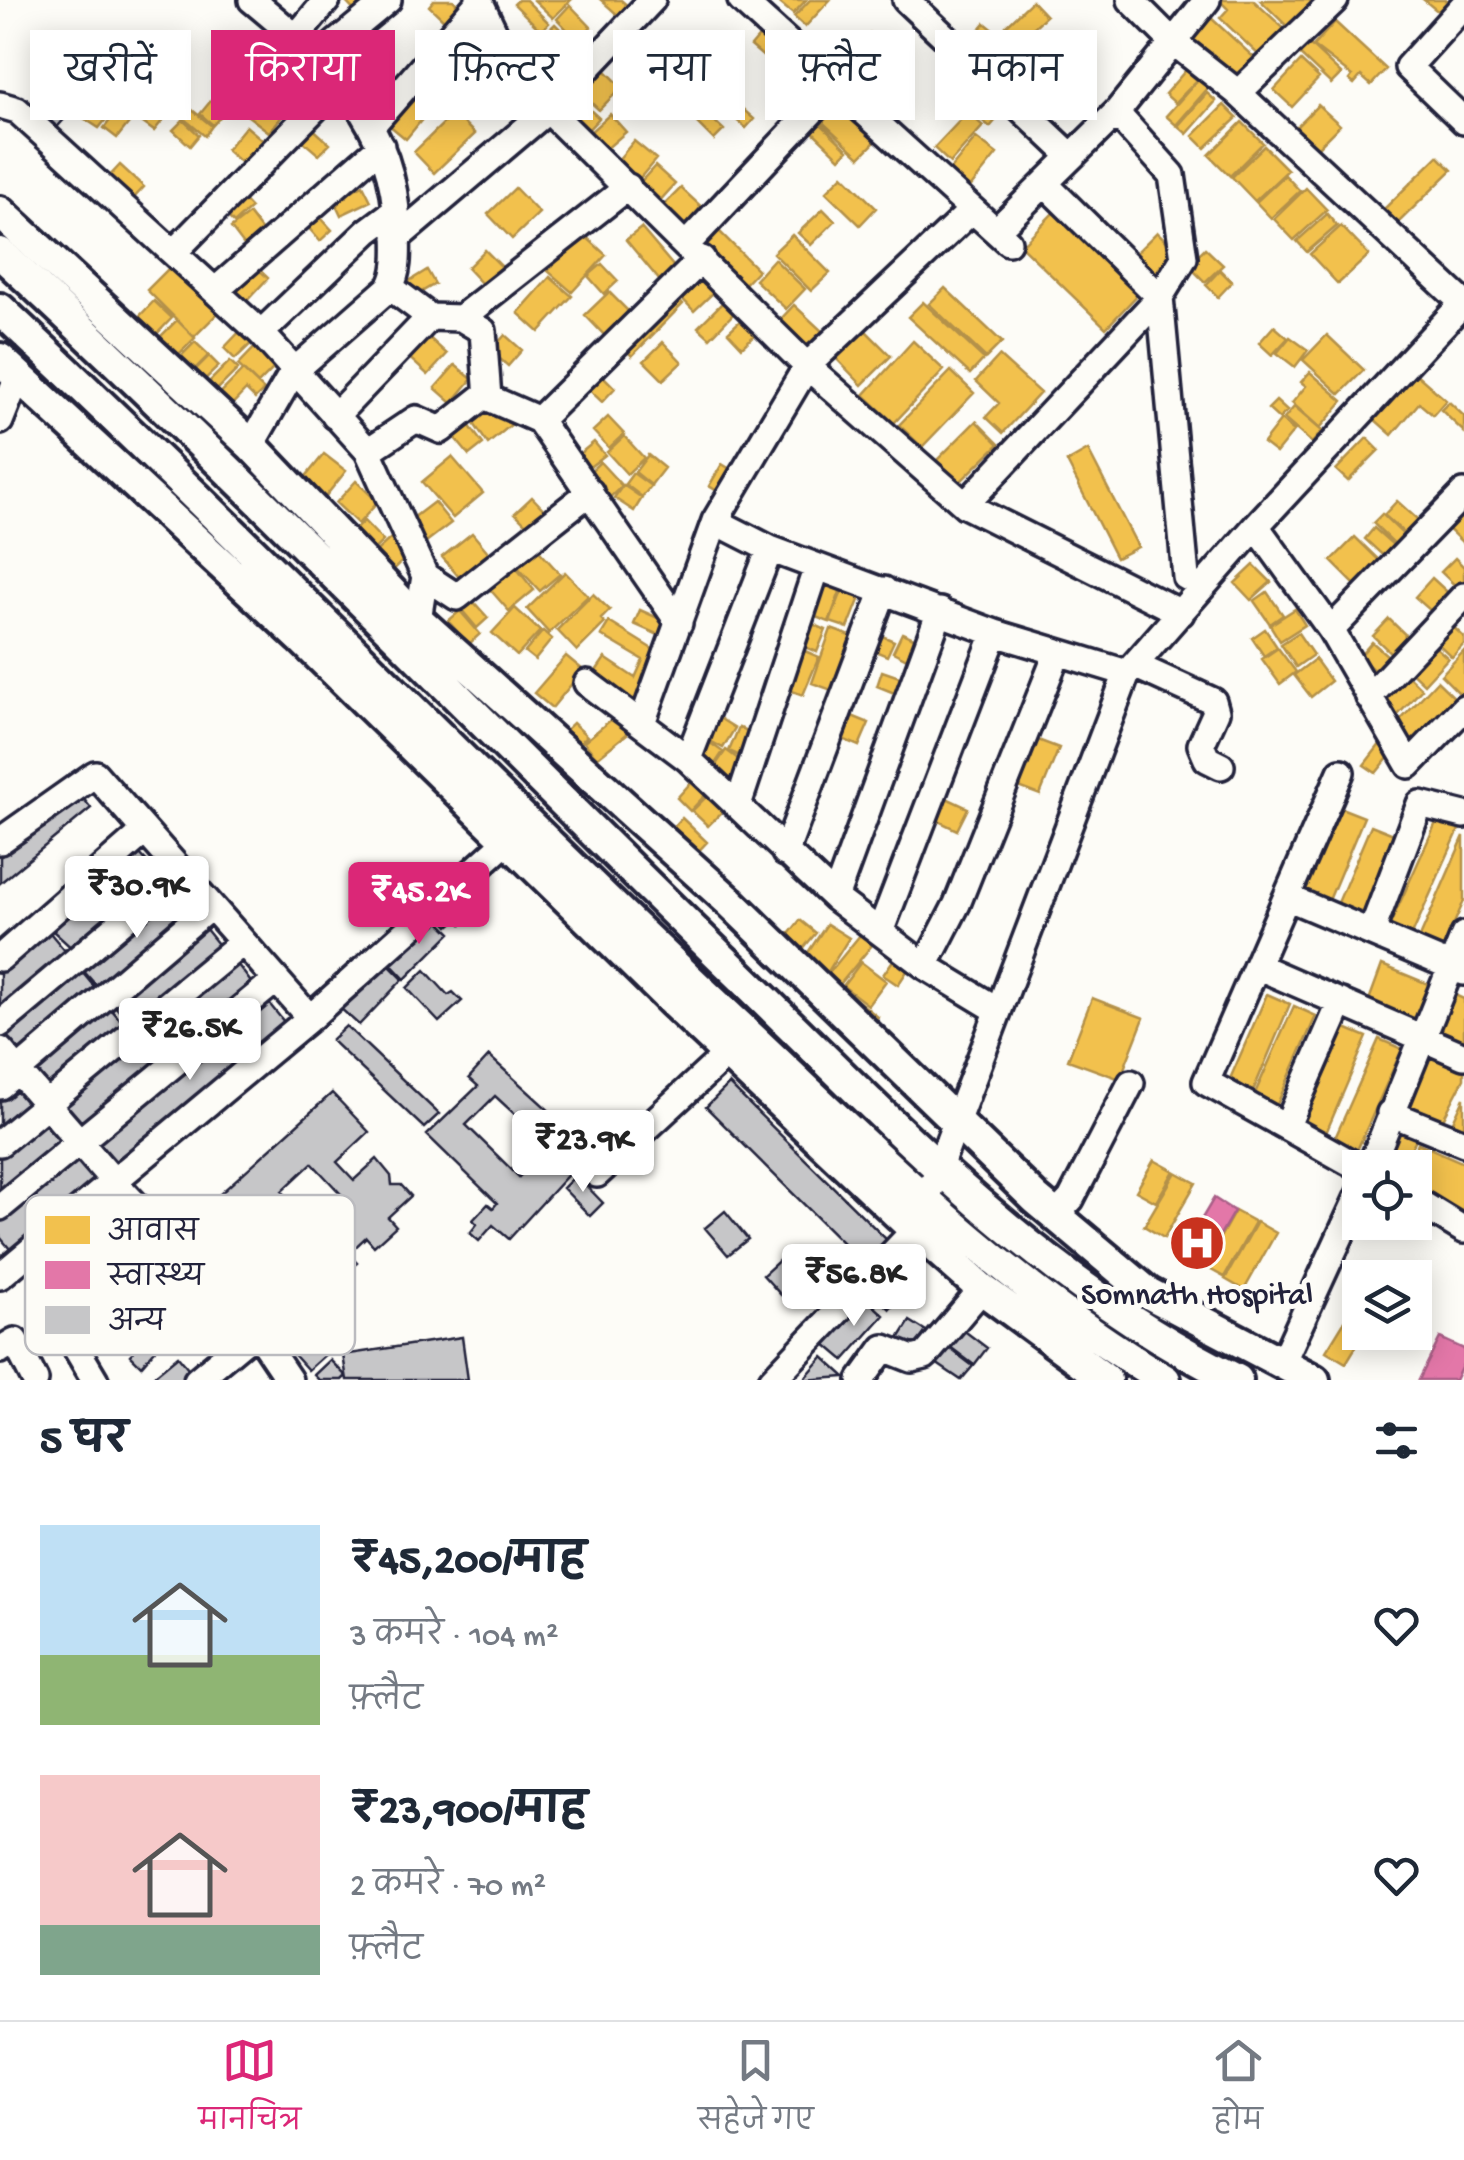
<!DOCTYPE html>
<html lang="hi">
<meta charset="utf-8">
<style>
body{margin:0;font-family:"Gochi Hand","Playpen Sans Deva",sans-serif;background:#f6f6f7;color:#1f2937;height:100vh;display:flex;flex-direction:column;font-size:38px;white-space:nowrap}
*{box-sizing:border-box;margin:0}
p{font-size:32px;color:#747a83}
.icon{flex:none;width:55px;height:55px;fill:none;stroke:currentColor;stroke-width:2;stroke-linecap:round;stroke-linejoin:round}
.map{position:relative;height:1380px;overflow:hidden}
.sheet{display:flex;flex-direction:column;background:#fff;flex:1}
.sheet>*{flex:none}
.top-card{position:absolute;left:30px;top:30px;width:1405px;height:90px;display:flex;gap:20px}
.fabs{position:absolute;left:1342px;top:1150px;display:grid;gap:20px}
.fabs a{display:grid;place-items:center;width:90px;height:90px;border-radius:0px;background:#fff;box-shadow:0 5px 25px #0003;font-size:50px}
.price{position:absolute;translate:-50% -85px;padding:0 22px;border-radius:10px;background:#fff;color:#222;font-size:32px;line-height:65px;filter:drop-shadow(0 2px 5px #0008)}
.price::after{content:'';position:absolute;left:50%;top:60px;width:30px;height:22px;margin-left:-15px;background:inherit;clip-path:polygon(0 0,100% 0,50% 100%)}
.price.selected{background:#db2777;color:#fff}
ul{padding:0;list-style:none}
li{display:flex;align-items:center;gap:30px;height:250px;padding:0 40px}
li span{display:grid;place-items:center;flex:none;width:280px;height:200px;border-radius:0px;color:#555}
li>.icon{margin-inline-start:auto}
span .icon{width:120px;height:120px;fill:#fffc;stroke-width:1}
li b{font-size:42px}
h2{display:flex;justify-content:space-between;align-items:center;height:120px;padding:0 40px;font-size:42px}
.chip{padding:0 35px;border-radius:0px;background:#fff;box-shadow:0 5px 25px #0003;font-size:35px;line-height:90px}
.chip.selected{background:#db2777;color:#fff}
.tab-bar{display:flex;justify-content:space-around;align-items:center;height:140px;border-top:2px solid #e0e1e3;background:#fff;font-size:28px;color:#747a83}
.tab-bar a{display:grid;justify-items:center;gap:5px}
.tab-bar .selected{color:#db2777}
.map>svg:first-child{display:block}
.homes{fill:#f2c14e;stroke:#b49148;stroke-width:2.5}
.health{fill:#e377a8;stroke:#a95e87;stroke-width:2.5}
.building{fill:#c6c6c8;stroke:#22223b;stroke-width:2.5;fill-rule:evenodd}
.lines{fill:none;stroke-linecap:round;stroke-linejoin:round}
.minor-casing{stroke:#22223b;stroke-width:32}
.major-casing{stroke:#22223b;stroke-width:38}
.minor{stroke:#fdfcf7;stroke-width:25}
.major{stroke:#fdfcf7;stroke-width:30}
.labels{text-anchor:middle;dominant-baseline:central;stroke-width:10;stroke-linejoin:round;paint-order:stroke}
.poi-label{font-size:32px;fill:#22223b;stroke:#fdfcf7}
.key{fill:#fdfcf7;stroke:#bbbbbf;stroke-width:2.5}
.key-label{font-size:28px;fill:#22223b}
</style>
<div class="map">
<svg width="1464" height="1380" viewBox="0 0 1464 1380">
<rect width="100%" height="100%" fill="#fdfcf7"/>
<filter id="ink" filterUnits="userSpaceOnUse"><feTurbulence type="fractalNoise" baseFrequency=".01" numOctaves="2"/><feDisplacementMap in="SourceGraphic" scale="20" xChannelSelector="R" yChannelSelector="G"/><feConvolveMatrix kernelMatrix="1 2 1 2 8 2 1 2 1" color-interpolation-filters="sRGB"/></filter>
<g filter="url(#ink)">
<!-- homes -->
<path class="homes" d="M344,0H364L371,6L361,18Z
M434,0H453L463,10L449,25L429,6Z
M518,0H526L549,23L541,31L514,4Z
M534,0H571L553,18Z
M601,0H621L630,8L621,18Z
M776,0H806L793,14Z
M810,0H830L805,27L794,17Z
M1219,0H1253L1291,35L1266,62L1220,18L1228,9Z
M1260,0H1309L1320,10L1296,35Z
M1424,0H1446L1455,7L1446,18Z
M1032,1L1046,16L1020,40L1006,26Z
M570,5L591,27L577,40L557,19Z
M1210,17L1261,64L1241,85L1191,38Z
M1335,22L1386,69L1371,85L1361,76L1354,84L1349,80L1352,76L1313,46Z
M985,23L996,32L982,48L971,39Z
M555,24L575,44L559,59L539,39Z
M762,33L785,54L774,66L751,46Z
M870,33L890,48L865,81L845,67Z
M355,34L376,56L350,82L328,59Z
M268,37L278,46L251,75L241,66Z
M1304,39L1341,74L1331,84L1294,49Z
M286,47L309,68L295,84L272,63Z
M635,54L650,68L641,77L626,63Z
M380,59L403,85L374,111L351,86Z
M1301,61L1319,78L1292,107L1274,90Z
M269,67L293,88L279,104L255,83Z
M605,70L622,87L599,110L581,93Z
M1186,70L1197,80L1175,103L1165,94Z
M309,76L325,89L311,107L295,94Z
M431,78L444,90L429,106L417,94Z
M665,80L687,96L679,106L658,90Z
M1198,80L1208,88L1176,125L1166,116Z
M993,85L1012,101L990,127L971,111Z
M249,87L284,114L269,132L235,106Z
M105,93L119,103L99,128L85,119Z
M1207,93L1216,101L1187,134L1178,126Z
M837,96L880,137L860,157L817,117Z
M165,97L175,105L154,131L143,123Z
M214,97L227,109L213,125L200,114Z
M412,97L429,111L406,139L389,125Z
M576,97L599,118L584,134L561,113Z
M691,99L724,130L714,140L682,108Z
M736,103L754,119L746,128L728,113Z
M123,104L136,114L117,138L104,128Z
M1224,105L1237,118L1205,148L1193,136Z
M1318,105L1340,125L1317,148L1295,128Z
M191,109L212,126L205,136L183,118Z
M968,112L983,126L950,163L934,148Z
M454,113L475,134L434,173L414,152Z
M610,114L626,132L605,150L589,133Z
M183,120L199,135L190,146L173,130Z
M1242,122L1263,143L1230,176L1209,155Z
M820,123L848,150L840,158L812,131Z
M309,125L330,144L319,155L298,137Z
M246,126L266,143L246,167L226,150Z
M976,138L997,154L968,190L947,173Z
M634,141L656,159L634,185L612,167Z
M1264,146L1288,170L1255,201L1232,177Z
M1438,156L1452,170L1398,223L1384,209Z
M120,165L144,187L131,201L107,179Z
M655,166L675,184L656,205L636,187Z
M843,175L876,208L860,225L826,192Z
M1285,175L1300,191L1271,218L1256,202Z
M363,185L371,201L341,215L334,200Z
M515,188L539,213L512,239L488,214Z
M681,188L706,211L684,235L658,211Z
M1306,188L1327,210L1294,240L1274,219Z
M239,195L251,208L234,223L222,211Z
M311,207L332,230L320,241L299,217Z
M823,209L835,221L811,245L798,233Z
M1057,209L1142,290L1106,328L1021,246Z
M249,214L265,235L247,249L231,228Z
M1327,214L1337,226L1307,252L1297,241Z
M1341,226L1369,255L1338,284L1310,254Z
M715,227L758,270L740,289L696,246Z
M641,228L680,274L665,287L626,240Z
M1157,232L1176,250L1154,273L1134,255Z
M583,234L606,255L572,292L548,271Z
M792,235L830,273L811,291L773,253Z
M1205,248L1223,265L1205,282L1188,265Z
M485,250L502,267L483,285L467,268Z
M178,259L225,306L194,337L147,290Z
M774,259L805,289L786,309L755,280Z
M252,263L268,278L242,306L226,291Z
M602,264L618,281L604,294L588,276Z
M427,270L435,284L411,298L403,285Z
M1220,270L1232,282L1218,297L1206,285Z
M695,274L713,293L694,311L676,292Z
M550,277L572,296L539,332L518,313Z
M945,288L1002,342L986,358L929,304Z
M609,292L633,316L609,340L585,315Z
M671,292L683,304L632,356L619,343Z
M154,301L172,318L147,344L129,327Z
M923,302L984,359L970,374L908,317Z
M722,303L733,314L710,338L698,327Z
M794,305L822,331L808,346L780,320Z
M742,319L756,334L742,347L728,332Z
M177,320L195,338L167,366L149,348Z
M247,324L259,336L235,359L224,348Z
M859,324L891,356L862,385L830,352Z
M1274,326L1288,338L1272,355L1259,343Z
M424,333L447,354L428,375L405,354Z
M505,335L522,350L508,366L491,351Z
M1327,335L1364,370L1340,394L1303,360Z
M1290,337L1308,350L1295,367L1277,353Z
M262,340L282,360L258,384L238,365Z
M913,341L944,370L894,423L864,395Z
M195,342L209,355L184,380L171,366Z
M663,342L682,362L663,380L644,361Z
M209,356L219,366L197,387L188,377Z
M999,356L1040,393L1003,433L986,417L999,403L976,381Z
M230,361L238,369L206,401L198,393Z
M455,365L472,379L452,403L435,388Z
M595,368L615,388L602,402L581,382Z
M243,370L264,390L255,399L246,390L221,416L209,405Z
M951,371L974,393L922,447L899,425Z
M1310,372L1343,401L1320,428L1292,403L1306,386L1301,382Z
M1415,373L1446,400L1433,415L1419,403L1392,435L1374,419Z
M1276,401L1287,411L1279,419L1268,409Z
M1449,402L1464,416V432L1441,410Z
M1294,407L1322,431L1312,443L1284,419Z
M482,413H499L512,424L488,444L470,418Z
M608,417L624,434L609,448L593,431Z
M1281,420L1294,431L1276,453L1263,443Z
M976,421L999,444L959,483L936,461Z
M469,425L483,444L469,455L454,437Z
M624,436L644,458L627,474L607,452Z
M1367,438L1379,450L1348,481L1336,470Z
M594,442L605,455L582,473L572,460Z
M1088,450L1138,547L1116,558L1067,462Z
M324,454L346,471L321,502L299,485Z
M648,455L664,468L651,485L635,472Z
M452,457L483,493L453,518L422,482Z
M600,462L622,486L605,502L583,478Z
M722,464L735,472L722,494L709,486Z
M633,473L651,486L642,497L625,484Z
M356,481L378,502L358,524L336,503Z
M623,485L642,498L634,511L614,498Z
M532,497L551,517L535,533L515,513Z
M1397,501L1426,527L1413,541L1384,515Z
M434,502L451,523L422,545L405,524Z
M1464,506V544L1441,522Z
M1382,514L1411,542L1402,551L1373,523Z
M364,521L383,541L362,561L342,541Z
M1374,528L1401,552L1391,563L1365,539Z
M472,533L494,559L464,583L442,557Z
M1355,537L1387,568L1363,593L1331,561Z
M391,538L408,556L389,574L372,555Z
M533,544L560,574L540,591L513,562Z
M1455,558L1464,567V594L1441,572Z
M513,564L534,590L509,611L487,586Z
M1254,565L1271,582L1251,600L1235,583Z
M565,572L588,596L549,633L527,609Z
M825,574L844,581L829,622L810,615Z
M847,578L865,585L848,628L830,622Z
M1432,578L1456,600L1439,618L1415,597Z
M1267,592L1283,615L1270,624L1254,601Z
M593,594L610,610L601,619L605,623L577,651L557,630Z
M472,600L488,618L477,628L461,609Z
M515,608L540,631L517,656L492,633Z
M1295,609L1305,625L1280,641L1270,625Z
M640,610L667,622L661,636L634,624Z
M460,611L480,634L469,644L448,621Z
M1389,619L1412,641L1396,658L1373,636Z
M1447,621L1464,637V644L1452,657L1432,638Z
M609,622L662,655L642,709L592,677L605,658L635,678L643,660L601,635Z
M808,622L826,630L817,652L798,644Z
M831,629L859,639L840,693L812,683Z
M1265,629L1277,647L1264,656L1252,638Z
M543,631L552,639L535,660L525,652Z
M875,633L894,641L887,656L868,648Z
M902,633L923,642L913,662L893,652Z
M1298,633L1313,655L1296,667L1281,644Z
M1428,640L1448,658L1424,684L1405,666Z
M1372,642L1396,663L1383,678L1359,657Z
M1278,648L1296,672L1280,684L1262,659Z
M800,649L819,657L803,695L784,688Z
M1464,651V696L1463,697L1441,675Z
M566,656L583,670L552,708L534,693Z
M1315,659L1331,681L1311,697L1294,675Z
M882,671L908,680L902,696L877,686Z
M1404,672L1422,689L1397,716L1379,699Z
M1437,681L1461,704L1420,748L1396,725Z
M842,712L869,723L859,746L833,735Z
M619,713L633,729L597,758L584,742Z
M716,716L735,728L723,748L703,737Z
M573,723L587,736L571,752L557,738Z
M739,727L760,737L749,760L729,751Z
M1030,737L1059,748L1040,795L1011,784Z
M706,740L723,752L711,770L694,758Z
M1381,743L1393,752L1376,773L1364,765Z
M726,750L745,764L730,785L711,772Z
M695,778L709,791L690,811L677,798Z
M710,793L726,808L708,826L692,811Z
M940,795L968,808L957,830L930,817Z
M1341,808L1364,817L1327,905L1304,895Z
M1439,816L1461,825L1411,937L1389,927Z
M682,818L707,842L690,860L665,836Z
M1371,825L1396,835L1362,916L1337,905Z
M1464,836V901L1439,957L1417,944Z
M800,920L816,933L797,956L782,943Z
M827,924L849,938L824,978L801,963Z
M865,929L877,939L832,994L820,984Z
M896,956L911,965L898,985L883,975Z
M861,962L886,981L868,1005L843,986Z
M1382,965L1433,986L1416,1025L1368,1003Z
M848,993L878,1017L869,1028L839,1005Z
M1450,993L1464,999V1046L1438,1032Z
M1267,994L1290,1004L1250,1098L1226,1088Z
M1092,998L1144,1018L1120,1079L1068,1060Z
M1294,1006L1316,1016L1275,1109L1252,1100Z
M1343,1027L1367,1037L1323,1140L1302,1126Z
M1379,1039L1402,1049L1354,1157L1331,1147Z
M1432,1052L1464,1068V1079L1440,1125L1402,1112Z
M1464,1098V1134L1450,1128Z
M1400,1126L1418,1135L1401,1168H1380Z
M1418,1143L1464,1163V1216L1415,1195V1168H1407Z
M1154,1160L1174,1171L1156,1202L1136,1191Z
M1176,1172L1196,1183L1164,1238L1144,1226Z
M1235,1211L1255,1222L1224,1277L1204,1266Z
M1257,1222L1276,1233L1244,1290L1225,1279Z
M1360,1296V1332H1365L1346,1363L1326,1351Z"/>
<!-- health -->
<path class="health" d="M1214,1198L1234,1211L1203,1264L1182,1252Z
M1440,1338L1464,1349V1362L1455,1380H1419Z"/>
<!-- building -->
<path class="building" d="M49,102L66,117L52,133L35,117Z
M78,792L91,808L0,883V857Z
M138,852L164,880L76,952L53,931Z
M467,884L480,896L471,905L476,910L462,924L457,919L449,926L437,913Z
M168,889L192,918L102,992L81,968Z
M434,916L451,933L405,979L388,961Z
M201,923L226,954L133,1029L109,998Z
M46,928L71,958L0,1016V965Z
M232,957L256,989L169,1057L144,1026Z
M385,961L403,979L359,1025L340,1008Z
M76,965L101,995L20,1060L0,1036Z
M425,970L448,995L453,992L462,1001L439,1022L407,988Z
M263,996L289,1028L112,1171L88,1143Z
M105,1002L130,1031L53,1094L29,1065Z
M346,1026L439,1114L424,1128L331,1040Z
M142,1030L169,1061L84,1132L57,1101Z
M489,1056L575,1134L559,1152L575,1167L509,1239L493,1225L479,1241L470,1233L477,1224L473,1220L488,1204L493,1208L497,1203L427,1135L478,1086L469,1078ZM495,1096L548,1145L519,1177L466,1125Z
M17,1079L40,1107L0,1139V1093Z
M729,1084L889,1242L859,1272L846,1260L853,1253L706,1107Z
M332,1093L369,1132L337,1162L354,1180L377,1159L391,1176L392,1185H401L411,1196L388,1217L396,1226L374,1246L366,1237L348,1254L357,1263L334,1284L325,1275L309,1291L299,1290L290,1283L294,1269L288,1265L280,1268L270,1260L271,1248L291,1230L277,1216L258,1236L249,1234L239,1223V1214L220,1202V1194ZM312,1163L353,1207L323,1235L282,1191Z
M45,1113L72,1145L0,1205V1150Z
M78,1152L104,1183L15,1255L0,1237V1216Z
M576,1175L603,1203L590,1216L563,1188Z
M725,1211L748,1239L728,1255L705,1228Z
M218,1232L327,1353L308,1370L198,1249Z
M785,1255L803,1275L781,1295L763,1275Z
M896,1262L916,1280L890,1309L870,1291Z
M864,1297L884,1315L844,1360L824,1343Z
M910,1321L926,1331L914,1350L898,1340Z
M954,1323L987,1348L974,1365L941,1340Z
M149,1334L161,1343L141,1366L130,1355Z
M462,1337L468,1380H347L343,1355Z
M940,1341L973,1366L961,1380L927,1357Z
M178,1356L193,1374L186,1380H149Z
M823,1357L845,1377L803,1380Z
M330,1360L346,1376L342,1380H319L314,1375Z"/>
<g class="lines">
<!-- minor casing -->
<g class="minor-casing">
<path id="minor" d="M252,0C328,63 395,121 397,227C397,246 400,270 390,287L430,317L461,318L483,331L488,398
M479,0L503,51L548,110L807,366L965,505L1181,613
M741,0L1008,242
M906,0L1071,156
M1131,0L1172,41L1238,93L1463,303
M1464,5L1408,67L1464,121
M296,37L327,0
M319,57L388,0
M1238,93L1335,0
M0,105L17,110L261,333L368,451L416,419L441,430L484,396L539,420L679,623
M373,124L480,1
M1045,184L1160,297L1186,577
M996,231L1116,113L1207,0
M397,238L548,110L652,0
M687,244L834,88
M174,252L340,83
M215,291L381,146
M461,318L628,187
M261,333L368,231L395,211
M335,416L430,317
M539,420L702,259
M0,421L18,376
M251,445L293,372L390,287
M368,451L425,576L418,620
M965,505L1160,297L1184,258L1172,175L1116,113
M715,521L770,549L995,633L1127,673
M1256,526L1331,630L1409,765L1464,708
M425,576L457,597L590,492
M1331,630L1464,493
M1134,665L1213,701L1216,712L1201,745L1207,759L1221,766
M587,683L688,759L835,898L925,966L996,1009
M1369,697L1464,596
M642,723L715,521L807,366L971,211
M688,759L770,549
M1341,772L1206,1082L1360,1168
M738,805L817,567
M0,841L95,774L310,1018
M785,853L884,590
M835,898L940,611
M1289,898L1464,972
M1372,930L1420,804L1464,815
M880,932L995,633
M0,958L145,831
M925,966L957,904L1057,654
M1259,967L1464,1056
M0,1024L181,872
M0,1050L116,1184L256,1331L289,1380
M0,1086L211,906
M1390,1113L1464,1143
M1288,1123L1341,1002
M0,1143L243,942
M1370,1168L1464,935
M597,1174L727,1054
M1415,1200L1464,1230
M0,1207L276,980
M1055,1216L1071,1199L1131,1083
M0,1276L310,1018L507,841
M0,1350L15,1341L35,1380
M1281,1365L1360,1193
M95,1380L50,1304L156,1220
M197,1380L256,1331
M772,1380L915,1230L1127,673L1256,526L1464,302
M861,1380L884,1348L912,1359L925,1356L982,1289"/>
</g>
<!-- major casing -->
<g class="major-casing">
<path id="major" d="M0,212L251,445L418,620L729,901L1036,1199L1148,1293L1314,1380
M0,253C250,484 486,729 730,966C887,1118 1038,1283 1237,1380
M0,309C250,543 487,790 737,1024C872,1151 1004,1285 1165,1380
M0,359L301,638L673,1002L915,1230L982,1289L1106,1380"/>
</g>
<!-- minor -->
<use href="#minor" class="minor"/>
<!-- major -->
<use href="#major" class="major"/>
</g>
</g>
<!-- icons -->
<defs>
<g id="hospital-disc" transform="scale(2.875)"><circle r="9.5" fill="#c8321e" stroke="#fdfcf7"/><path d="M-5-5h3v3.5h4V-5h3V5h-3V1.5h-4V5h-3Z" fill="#fff"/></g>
</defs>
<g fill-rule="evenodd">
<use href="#hospital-disc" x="1197" y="1243"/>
</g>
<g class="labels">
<!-- poi labels -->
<g class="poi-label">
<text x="1197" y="1297">Somnath Hospital</text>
</g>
</g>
<!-- legend -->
<rect x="25" y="1195" width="330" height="160" rx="15" class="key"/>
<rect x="45" y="1216" width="45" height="28" fill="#f2c14e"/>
<rect x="45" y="1261" width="45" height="28" fill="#e377a8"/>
<rect x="45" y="1306" width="45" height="28" fill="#c6c6c8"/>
<g class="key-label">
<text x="108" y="1240">आवास</text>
<text x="108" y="1285">स्वास्थ्य</text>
<text x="108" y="1330">अन्य</text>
</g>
</svg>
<div class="fabs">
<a><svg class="icon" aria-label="locate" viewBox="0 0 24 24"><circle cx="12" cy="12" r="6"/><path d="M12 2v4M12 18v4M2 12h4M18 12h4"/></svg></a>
<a><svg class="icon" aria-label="layers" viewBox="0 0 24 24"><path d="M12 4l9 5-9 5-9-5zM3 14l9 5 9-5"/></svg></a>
</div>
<b class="price" style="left:137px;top:941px">₹30.9K</b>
<b class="price selected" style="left:419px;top:947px">₹45.2K</b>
<b class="price" style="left:190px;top:1083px">₹26.5K</b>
<b class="price" style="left:583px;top:1195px">₹23.9K</b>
<b class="price" style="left:854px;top:1329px">₹56.8K</b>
<div class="top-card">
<a class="chip">खरीदें</a>
<a class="chip selected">किराया</a>
<a class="chip">फ़िल्टर</a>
<a class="chip">नया</a>
<a class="chip">फ़्लैट</a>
<a class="chip">मकान</a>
</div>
</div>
<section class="sheet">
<h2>5 घर<svg class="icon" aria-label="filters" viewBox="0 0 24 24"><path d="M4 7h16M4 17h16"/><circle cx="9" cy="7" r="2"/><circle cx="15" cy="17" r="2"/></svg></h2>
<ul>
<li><span style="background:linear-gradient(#bfe0f5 65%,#8fb573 0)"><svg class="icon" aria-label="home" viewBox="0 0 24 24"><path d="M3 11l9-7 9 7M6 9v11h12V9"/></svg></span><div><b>₹45,200/माह</b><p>3 कमरे · 104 m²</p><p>फ़्लैट</p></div><svg class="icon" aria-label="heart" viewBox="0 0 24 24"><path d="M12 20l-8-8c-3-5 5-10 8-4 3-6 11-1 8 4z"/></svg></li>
<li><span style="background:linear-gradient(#f6c9c9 75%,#7fa58c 0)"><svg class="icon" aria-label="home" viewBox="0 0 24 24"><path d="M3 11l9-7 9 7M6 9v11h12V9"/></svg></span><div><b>₹23,900/माह</b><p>2 कमरे · 70 m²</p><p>फ़्लैट</p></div><svg class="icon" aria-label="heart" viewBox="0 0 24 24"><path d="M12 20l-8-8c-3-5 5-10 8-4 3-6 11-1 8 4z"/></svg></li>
</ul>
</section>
<nav class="tab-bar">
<a class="selected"><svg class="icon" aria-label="map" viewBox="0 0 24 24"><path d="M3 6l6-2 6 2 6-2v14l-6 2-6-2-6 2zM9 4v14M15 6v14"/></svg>मानचित्र</a>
<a><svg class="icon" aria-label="saved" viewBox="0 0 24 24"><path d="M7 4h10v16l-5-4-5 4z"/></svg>सहेजे गए</a>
<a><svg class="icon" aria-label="home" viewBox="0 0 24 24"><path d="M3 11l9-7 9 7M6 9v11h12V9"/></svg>होम</a>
</nav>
